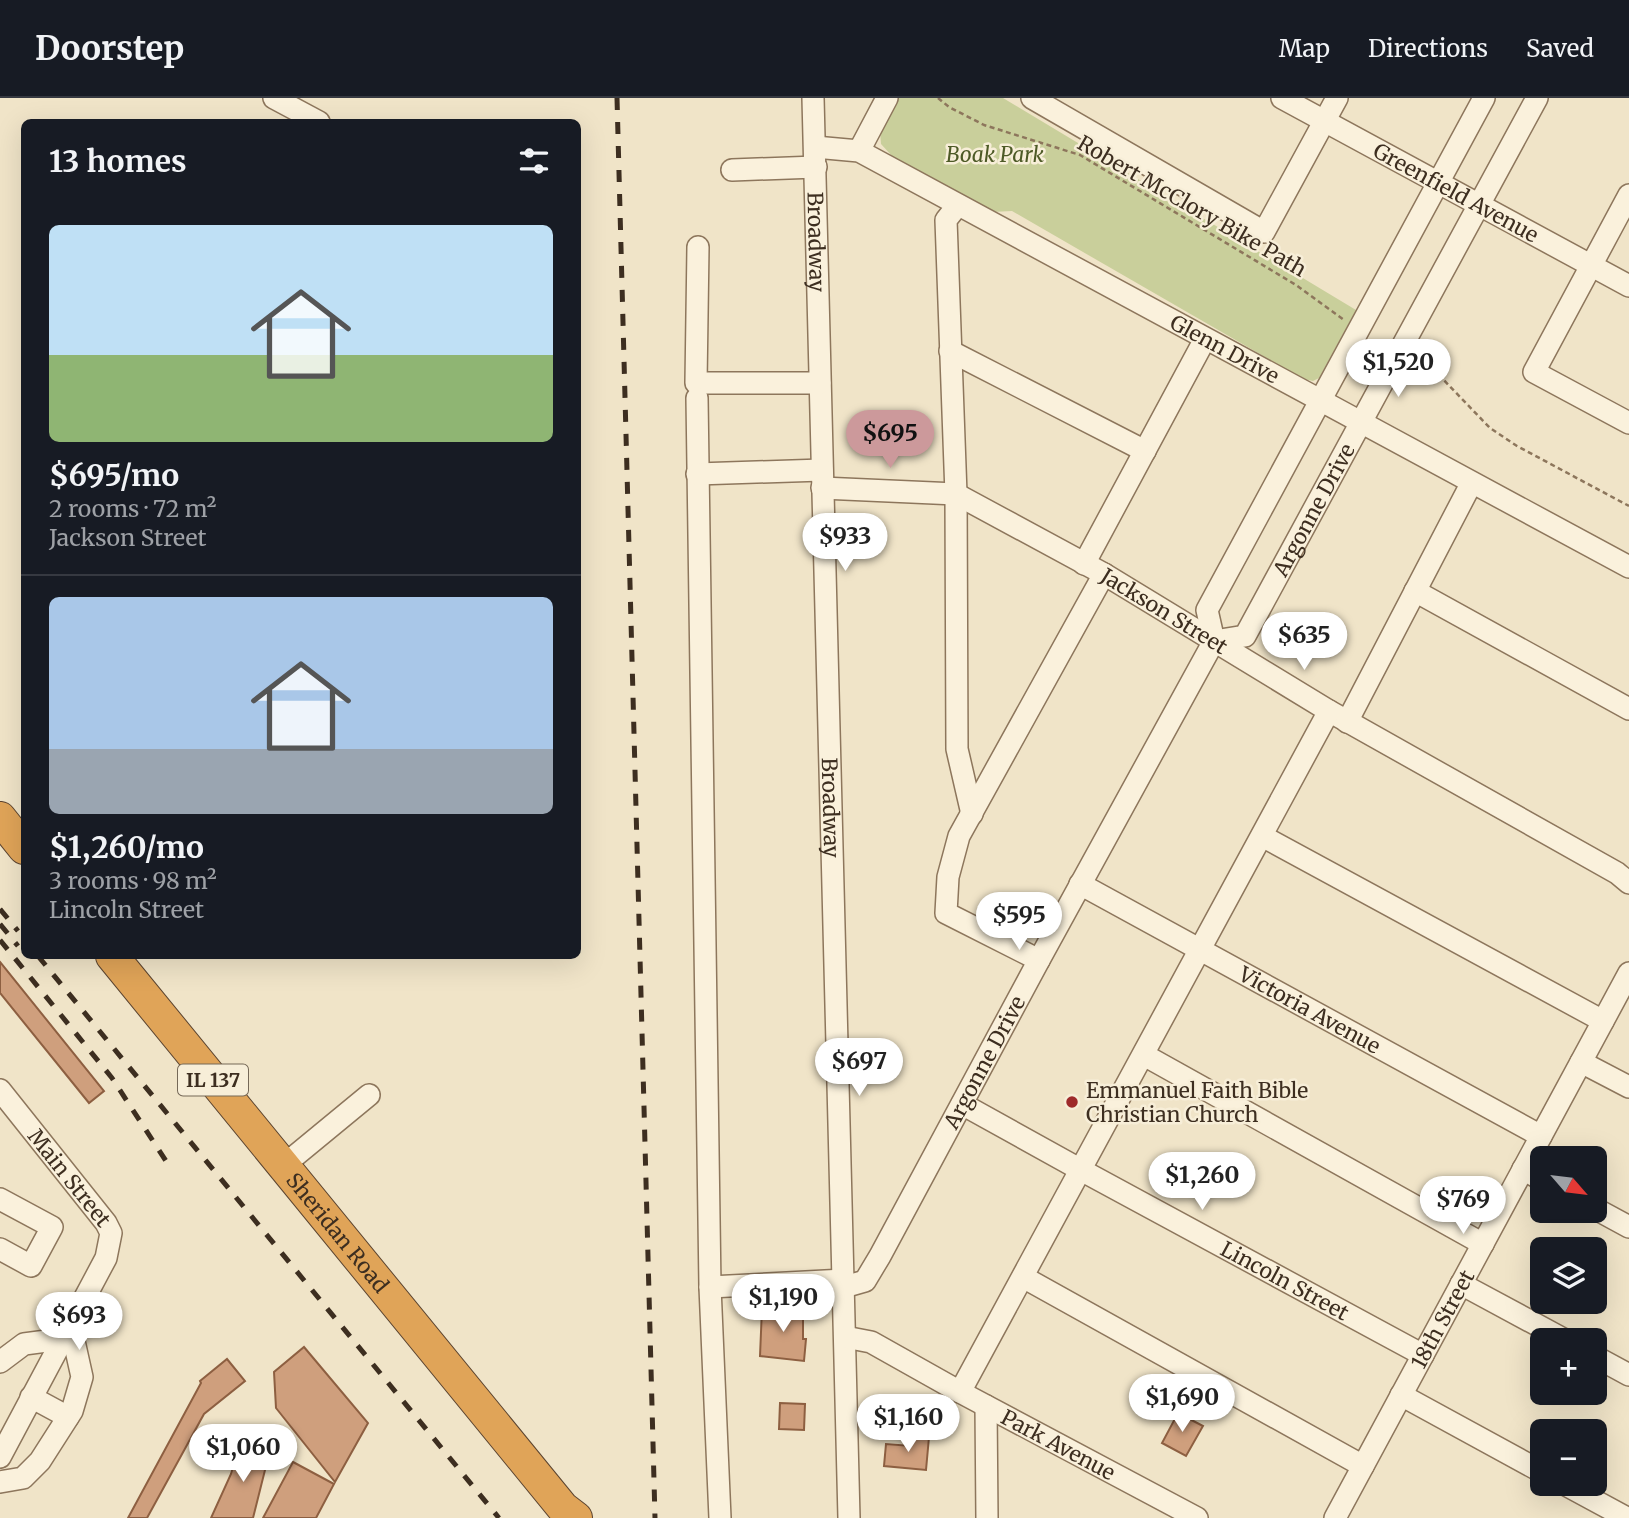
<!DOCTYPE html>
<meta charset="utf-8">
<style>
body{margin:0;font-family:Merriweather,serif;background:#242831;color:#f1f3f6;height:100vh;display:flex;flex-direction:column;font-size:26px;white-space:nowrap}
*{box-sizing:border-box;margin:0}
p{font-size:23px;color:#9ea1a6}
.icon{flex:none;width:38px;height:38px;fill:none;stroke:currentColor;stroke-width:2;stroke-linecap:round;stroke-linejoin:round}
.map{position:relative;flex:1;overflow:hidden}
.panel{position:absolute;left:21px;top:21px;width:560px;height:840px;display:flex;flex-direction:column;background:#171b24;border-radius:10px;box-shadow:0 7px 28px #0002}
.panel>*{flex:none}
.needle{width:46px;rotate:118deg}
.controls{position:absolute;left:1530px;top:1048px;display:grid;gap:14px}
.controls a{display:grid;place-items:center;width:77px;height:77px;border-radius:10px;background:#171b24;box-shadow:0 7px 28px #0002;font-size:35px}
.price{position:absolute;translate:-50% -60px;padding:0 16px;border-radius:24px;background:#fff;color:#222;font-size:23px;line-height:46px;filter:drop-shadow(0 2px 4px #0008)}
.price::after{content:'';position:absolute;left:50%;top:42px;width:21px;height:16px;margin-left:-10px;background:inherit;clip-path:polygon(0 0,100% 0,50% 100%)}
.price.selected{background:#cc999b;color:#111}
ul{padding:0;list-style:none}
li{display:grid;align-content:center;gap:14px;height:371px;padding:0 28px}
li+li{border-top:2px solid #363941}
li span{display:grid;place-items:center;height:217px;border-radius:10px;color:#555}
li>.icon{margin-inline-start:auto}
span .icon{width:126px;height:126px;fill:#fffc;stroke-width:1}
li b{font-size:30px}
h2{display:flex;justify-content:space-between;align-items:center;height:84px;padding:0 28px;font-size:30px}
header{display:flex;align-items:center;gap:42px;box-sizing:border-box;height:98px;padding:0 35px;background:#171b24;border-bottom:2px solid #363941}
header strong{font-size:33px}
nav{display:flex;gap:38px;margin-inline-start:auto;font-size:24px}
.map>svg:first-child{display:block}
.green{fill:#c9cf9b}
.building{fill:#cf9f7d;stroke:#8d5f41;stroke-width:2}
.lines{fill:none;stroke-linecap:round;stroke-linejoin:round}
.minor-casing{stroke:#8d765c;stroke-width:24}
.highway-casing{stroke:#5b4430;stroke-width:34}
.path{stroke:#8d765c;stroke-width:2.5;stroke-dasharray:5 3.5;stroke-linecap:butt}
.minor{stroke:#faf1dc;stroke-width:21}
.highway{stroke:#e0a458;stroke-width:32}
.rail{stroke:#3d2e20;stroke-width:5;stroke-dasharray:12 12;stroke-linecap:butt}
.poi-dot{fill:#9e2a2b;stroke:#f7eed8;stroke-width:2.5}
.labels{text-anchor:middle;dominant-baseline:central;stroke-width:5;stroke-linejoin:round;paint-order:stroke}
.shield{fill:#f7eed8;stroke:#756857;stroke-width:2}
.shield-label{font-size:19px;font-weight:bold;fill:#3d2e20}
.park-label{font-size:21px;font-style:italic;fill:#4d5a26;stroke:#f7eed8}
.street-label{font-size:21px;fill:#3d2e20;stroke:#f7eed8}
.poi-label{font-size:21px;fill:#3d2e20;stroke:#f7eed8;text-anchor:start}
</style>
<header>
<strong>Doorstep</strong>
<nav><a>Map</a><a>Directions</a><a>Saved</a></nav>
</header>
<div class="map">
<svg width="1629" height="1420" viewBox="0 0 1629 1420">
<rect width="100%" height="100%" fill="#f0e4c8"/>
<!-- green -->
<path class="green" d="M899,0H1003L1356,212L1319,280L1313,283L1303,281L1012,113L992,114L892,58L881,46L880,33Z"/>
<!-- building -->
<path class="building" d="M0,864L104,993L89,1005L0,895Z
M803,1209V1241H806L804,1263L760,1258L762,1210Z
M304,1249L368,1325L335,1384L276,1310L274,1274Z
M227,1261L245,1283L204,1316L147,1420H128L201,1285L200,1283Z
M780,1305L805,1306L804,1332L779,1331Z
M1178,1315L1203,1328L1186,1358L1162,1345Z
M912,1338L929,1339L926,1372L884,1368L886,1346L911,1348Z
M240,1345L270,1352L253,1420H211L231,1376Z
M293,1364L334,1386L316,1420H263Z"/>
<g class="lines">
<!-- minor casing -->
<g class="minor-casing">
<g id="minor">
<path d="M274,0L319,24"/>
<path id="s1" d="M813,0L849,1420"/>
<path d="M1032,0L1264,134L1337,0"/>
<path id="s2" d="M1282,0L1629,188"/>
<path id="s3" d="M815,49L859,53L1629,469"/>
<path d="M859,53L887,0"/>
<path d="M732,72L816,69"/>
<path d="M1629,97L1534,274L1629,325"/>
<path d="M958,107L946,122L956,396L957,651L972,716"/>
<path d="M698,149L696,285H820"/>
<path d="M950,253L1145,353"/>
<path d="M697,300L710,1189L720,1420"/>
<path d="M697,376L822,372"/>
<path id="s4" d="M822,390L956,396L1104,476L1329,613L1617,775L1629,785"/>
<path d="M1084,466L1205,241"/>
<path d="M1415,493L1629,611"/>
<path id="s5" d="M1214,543L1245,538L1537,0"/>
<path d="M1347,624L1471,386"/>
<path d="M1262,738L1603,923"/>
<path id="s6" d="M1080,786L1541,1038"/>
<path d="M1039,862L946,815L948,779L959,738L1104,476"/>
<path d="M1144,957L1483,1146"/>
<path d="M1581,964L1629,989"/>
<path id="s7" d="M0,992L106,1125L111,1135L106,1160L0,1359"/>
<path id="s8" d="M962,1006L1081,1072L1423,1257"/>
<path d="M284,1067L369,997"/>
<path d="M1523,1071L1542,1082"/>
<path d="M0,1101L52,1129L31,1168L0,1151"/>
<path d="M1594,1110L1629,1129"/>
<path d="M1023,1179L1363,1368"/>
<path d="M1461,1186L1565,1242"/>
<path d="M710,1189L844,1182"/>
<path id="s9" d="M844,1189L865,1183L880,1158L1039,862L1214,543L1207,512L1484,0"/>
<path id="s10" d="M845,1239L871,1244L960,1294L1197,1420"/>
<path d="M1594,1258L1629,1277"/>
<path d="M0,1264L24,1246L62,1241"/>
<path d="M960,1294L1329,613"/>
<path d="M1401,1297L1542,1374"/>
<path d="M31,1299L68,1319"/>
<path d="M986,1308L987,1420"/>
<path d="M0,1384L23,1380L40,1363L72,1313L82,1279L70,1225"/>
<path d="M1564,1386L1627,1420"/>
<path id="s11" d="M1335,1420L1629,875"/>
</g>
</g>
<!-- highway casing -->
<g class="highway-casing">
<g id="highway">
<path d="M0,720L24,750"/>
<path id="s12" d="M112,858L563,1410L576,1420"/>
</g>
</g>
<!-- path -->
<path class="path" d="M938,0L949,9L984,27L1080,57L1296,187L1344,222
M1417,263L1437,275L1490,330L1517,348L1629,408"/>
<!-- minor -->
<use href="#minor" class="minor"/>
<!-- highway -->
<use href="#highway" class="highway"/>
<!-- rail -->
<path class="rail" d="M617,0L655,1420
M0,811L18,833
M0,826L18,848
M0,842L112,980L166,1063
M38,858L499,1420"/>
</g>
<!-- markers -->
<circle class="poi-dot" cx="1072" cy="1004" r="7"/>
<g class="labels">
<!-- shield labels -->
<rect class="shield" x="178" y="966.5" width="70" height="31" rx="5"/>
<g class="shield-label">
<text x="213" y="982">IL 137</text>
</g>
<!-- park labels -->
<g class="park-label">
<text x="995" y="56">Boak Park</text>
</g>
<!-- street labels -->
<g class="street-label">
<text stroke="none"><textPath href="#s2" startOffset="198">Greenfield Avenue</textPath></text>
<text transform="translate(1192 108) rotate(30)">Robert McClory Bike Path</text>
<text stroke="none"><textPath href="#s1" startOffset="144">Broadway</textPath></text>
<text stroke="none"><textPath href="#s3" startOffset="460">Glenn Drive</textPath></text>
<text stroke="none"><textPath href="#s5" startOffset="175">Argonne Drive</textPath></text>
<text stroke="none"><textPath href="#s4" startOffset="373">Jackson Street</textPath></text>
<text stroke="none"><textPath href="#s1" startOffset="710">Broadway</textPath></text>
<text stroke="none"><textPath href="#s6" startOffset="262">Victoria Avenue</textPath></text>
<text stroke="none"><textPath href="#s9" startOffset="271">Argonne Drive</textPath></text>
<text stroke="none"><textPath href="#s7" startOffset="112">Main Street</textPath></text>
<text stroke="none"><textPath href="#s12" startOffset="357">Sheridan Road</textPath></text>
<text stroke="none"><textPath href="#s8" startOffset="368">Lincoln Street</textPath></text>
<text stroke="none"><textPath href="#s11" startOffset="226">18th Street</textPath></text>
<text stroke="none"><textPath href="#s10" startOffset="240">Park Avenue</textPath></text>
</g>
<!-- poi labels -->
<g class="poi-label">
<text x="1086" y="992">Emmanuel Faith Bible<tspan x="1086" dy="24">Christian Church</tspan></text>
</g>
</g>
</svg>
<div class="controls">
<a><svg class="needle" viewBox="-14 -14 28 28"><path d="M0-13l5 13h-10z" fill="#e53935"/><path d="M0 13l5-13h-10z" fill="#9ea1a6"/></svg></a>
<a><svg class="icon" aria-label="layers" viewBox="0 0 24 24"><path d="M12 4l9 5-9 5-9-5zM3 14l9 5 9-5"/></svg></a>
<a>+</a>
<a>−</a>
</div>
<b class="price" style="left:1398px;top:301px">$1,520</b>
<b class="price selected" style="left:890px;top:372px">$695</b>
<b class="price" style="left:845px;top:475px">$933</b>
<b class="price" style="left:1304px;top:574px">$635</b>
<b class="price" style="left:1019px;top:854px">$595</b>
<b class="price" style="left:859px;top:1000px">$697</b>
<b class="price" style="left:1202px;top:1114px">$1,260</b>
<b class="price" style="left:1463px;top:1138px">$769</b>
<b class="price" style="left:783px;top:1236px">$1,190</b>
<b class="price" style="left:79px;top:1254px">$693</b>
<b class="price" style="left:1182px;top:1336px">$1,690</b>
<b class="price" style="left:908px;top:1356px">$1,160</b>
<b class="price" style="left:243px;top:1386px">$1,060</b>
<section class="panel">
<h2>13 homes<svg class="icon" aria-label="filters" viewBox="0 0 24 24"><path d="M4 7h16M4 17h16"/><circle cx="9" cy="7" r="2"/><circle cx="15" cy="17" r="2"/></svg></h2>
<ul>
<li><span style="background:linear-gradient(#bfe0f5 60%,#8fb573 0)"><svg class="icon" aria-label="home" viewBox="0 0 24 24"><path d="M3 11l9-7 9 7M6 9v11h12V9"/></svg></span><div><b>$695/mo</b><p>2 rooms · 72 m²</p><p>Jackson Street</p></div></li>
<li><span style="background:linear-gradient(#a9c7e8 70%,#9aa5b1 0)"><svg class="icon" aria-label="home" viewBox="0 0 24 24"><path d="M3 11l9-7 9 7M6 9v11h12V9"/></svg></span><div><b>$1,260/mo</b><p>3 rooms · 98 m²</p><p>Lincoln Street</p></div></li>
</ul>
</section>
</div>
